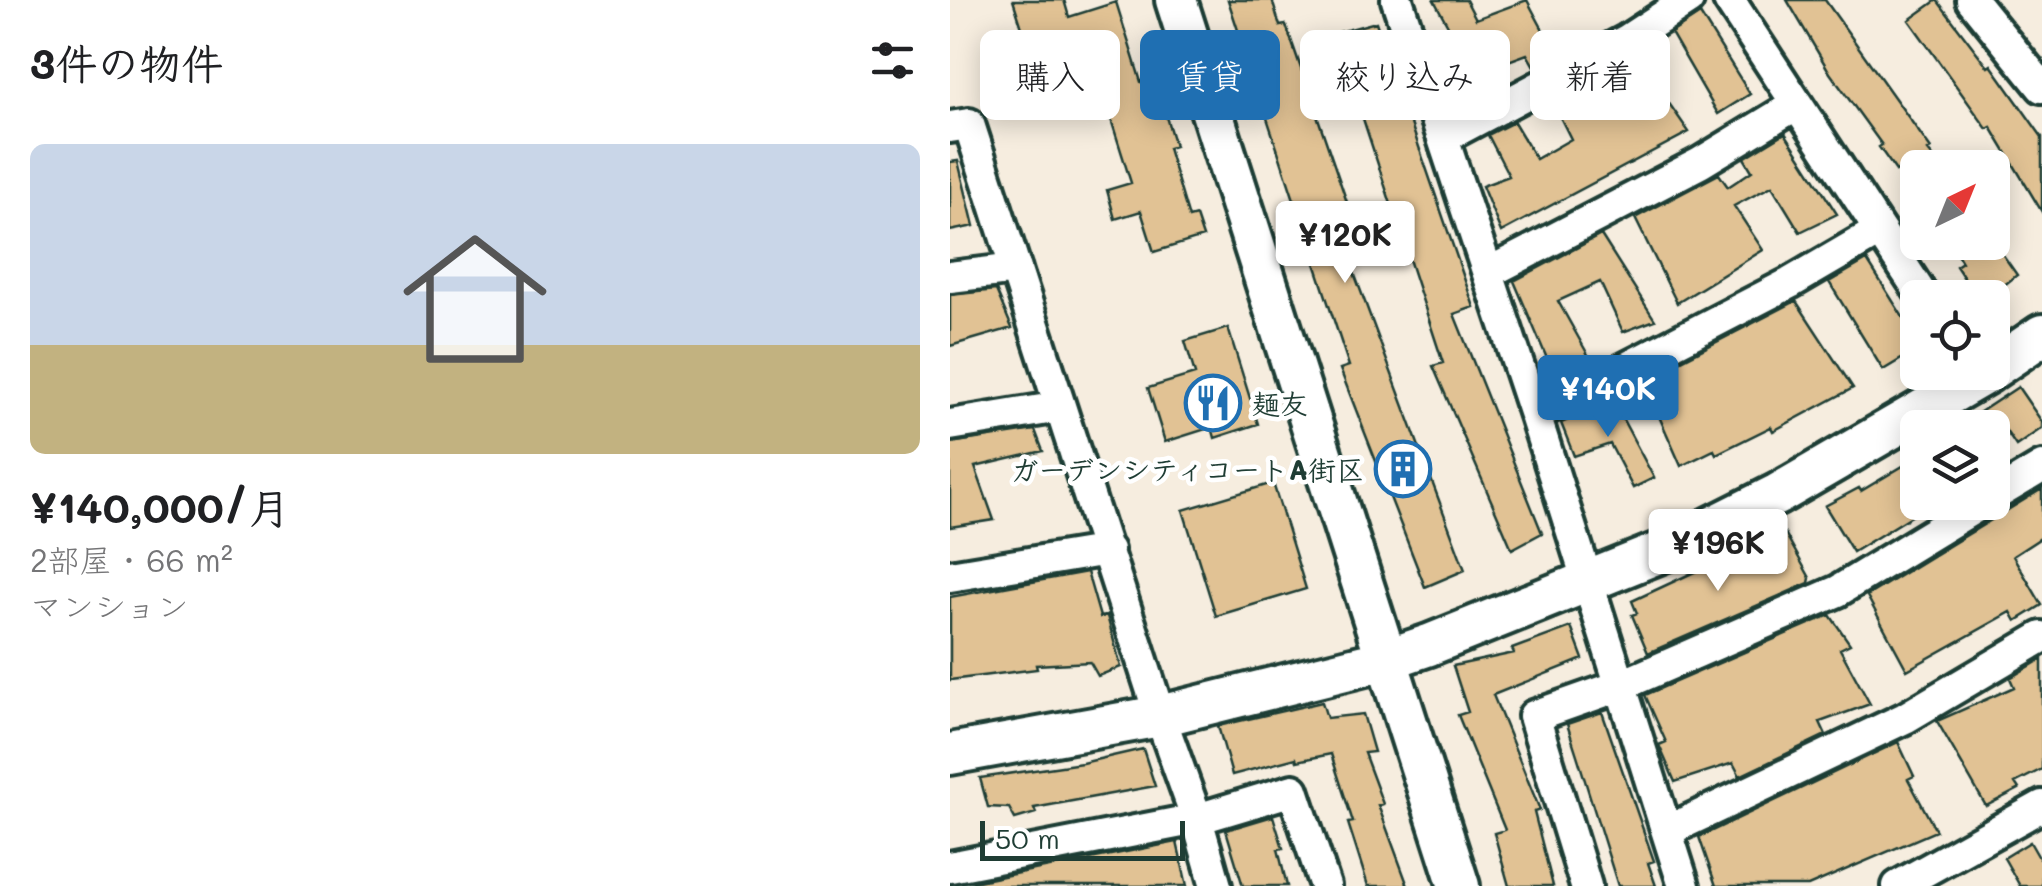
<!DOCTYPE html>
<html lang="ja">
<meta charset="utf-8">
<style>
body{margin:0;font-family:Mali,"Klee One",sans-serif;background:#f6f6f6;color:#202124;height:100vh;display:flex;flex-direction:column;font-size:38px;white-space:nowrap}
*{box-sizing:border-box;margin:0}
p{font-size:32px;color:#757577}
.icon{flex:none;width:55px;height:55px;fill:none;stroke:currentColor;stroke-width:2;stroke-linecap:round;stroke-linejoin:round}
.map{position:relative;flex:1;overflow:hidden}
.sheet{display:flex;flex-direction:column;background:#fff;width:950px}
.sheet>*{flex:none}
.guide{position:absolute;left:30px;top:30px;width:910px;height:90px;display:flex;gap:20px}
.needle{width:65px;rotate:43deg}
.tools{position:absolute;left:950px;top:150px;display:grid;gap:20px}
.tools a{display:grid;place-items:center;width:110px;height:110px;border-radius:15px;background:#fff;box-shadow:0 5px 25px #0003;font-size:50px}
.scale{position:absolute;left:30px;bottom:25px;width:205px;box-sizing:border-box;padding-left:10px;border:5px solid #1f3d34;border-top:0;font-size:28px;line-height:35px;white-space:nowrap;color:#1f3d34;-webkit-text-stroke:8px #fff;paint-order:stroke}
.price{position:absolute;translate:-50% -85px;padding:0 22px;border-radius:10px;background:#fff;color:#222;font-size:32px;line-height:65px;filter:drop-shadow(0 2px 5px #0008)}
.price::after{content:'';position:absolute;left:50%;top:60px;width:30px;height:22px;margin-left:-15px;background:inherit;clip-path:polygon(0 0,100% 0,50% 100%)}
.price.selected{background:#1f6fb2;color:#fff}
ul{padding:0;list-style:none}
li{display:grid;align-content:center;gap:20px;height:530px;padding:0 30px}
li span{display:grid;place-items:center;height:310px;border-radius:15px;color:#555}
li>.icon{margin-inline-start:auto}
span .icon{width:180px;height:180px;fill:#fffc;stroke-width:1}
li b{font-size:42px}
h2{display:flex;justify-content:space-between;align-items:center;height:120px;padding:0 30px;font-size:42px}
.chip{padding:0 35px;border-radius:15px;background:#fff;box-shadow:0 5px 25px #0003;font-size:35px;line-height:90px}
.chip.selected{background:#1f6fb2;color:#fff}
main{display:flex;flex:1;min-height:0}
.map>svg:first-child{display:block}
.building{fill:#e1c294;stroke:#1f3d34;stroke-width:2.5}
.lines{fill:none;stroke-linecap:round;stroke-linejoin:round}
.street-casing{stroke:#1f3d34;stroke-width:38}
.secondary-casing{stroke:#1f3d34;stroke-width:48}
.street{stroke:#fff;stroke-width:30}
.secondary{stroke:#fff;stroke-width:40}
.labels{text-anchor:middle;dominant-baseline:central;stroke-width:9;stroke-linejoin:round;paint-order:stroke}
.poi-label{font-size:28px;font-weight:bold;fill:#1f3d34;stroke:#fff;text-anchor:start}
</style>
<main>
<section class="sheet">
<h2>3件の物件<svg class="icon" aria-label="filters" viewBox="0 0 24 24"><path d="M4 7h16M4 17h16"/><circle cx="9" cy="7" r="2"/><circle cx="15" cy="17" r="2"/></svg></h2>
<ul>
<li><span style="background:linear-gradient(#c9d6e8 65%,#c2b280 0)"><svg class="icon" aria-label="home" viewBox="0 0 24 24"><path d="M3 11l9-7 9 7M6 9v11h12V9"/></svg></span><div><b>¥140,000/月</b><p>2部屋 · 66 m²</p><p>マンション</p></div></li>
</ul>
</section>
<div class="map">
<svg width="1092" height="886" viewBox="0 0 1092 886">
<rect width="100%" height="100%" fill="#f6eddf"/>
<filter id="ink" filterUnits="userSpaceOnUse"><feTurbulence type="fractalNoise" baseFrequency=".01" numOctaves="2"/><feDisplacementMap in="SourceGraphic" scale="20" xChannelSelector="R" yChannelSelector="G"/><feConvolveMatrix kernelMatrix="1 2 1 2 8 2 1 2 1" color-interpolation-filters="sRGB"/></filter>
<g filter="url(#ink)">
<!-- building -->
<path class="building" d="M63,0H114L119,17L166,2L191,82L204,78L225,146L218,148L239,218L246,216L253,237L204,252L191,211L165,219L157,190L181,183L143,62L88,78Z
M278,0H322L330,26L336,25L410,240L394,246L515,570L475,587L390,369L399,366Z
M484,0H516L526,19L577,0L607,56L585,68L577,54L507,80L487,39L502,33Z
M837,0H875L981,149L978,151L992,168H968V193L951,168L946,171L929,147L932,145L880,73Z
M987,0L1038,67L1041,65L1092,137V212L1041,127L1037,129L959,20Z
M750,14L800,94L768,114L721,33Z
M426,22L524,307L504,314L592,533L562,549L483,366L493,363L385,33Z
M686,56L739,132L551,232L532,186L559,176L538,135L564,122L586,159L621,139L602,101Z
M835,133L887,214L850,232L822,186L784,206L813,250L727,303L685,218L769,174L778,187L802,171L794,158Z
M8,161L24,226L0,231V162Z
M651,235L705,320L673,332L650,282L608,301L641,360L604,375L564,281Z
M1000,242H1044L1067,275L1038,298H1027L1006,266L1012,262Z
M917,260L968,341V349L933,370L879,282Z
M46,290L62,328L0,346V295Z
M846,301L903,388L823,431L821,427L766,454L764,450L731,466L693,380Z
M278,328L308,424L265,438L262,427L215,442L198,388L245,374L235,341Z
M1068,387L1092,422V428L1066,446L1054,428H1006Z
M663,401L704,478L683,488L660,444L624,456L611,423Z
M85,430L93,451L25,467L44,520L0,527V443Z
M968,457V512L903,552L875,506L909,488L911,491Z
M323,483L356,589L266,616L233,510Z
M1092,489V537L1063,556L1092,605L1066,621L1061,612L957,670L917,596Z
M835,533L860,578L859,583L698,653L682,615L687,613L682,601L768,561L772,569Z
M137,572L150,617L157,616L171,667L148,676L140,662L86,665L87,669L0,680V597Z
M880,615L900,644L890,649L920,704L870,722L876,735L790,776L783,763L725,782L709,745L716,742L695,695Z
M621,627L633,659L543,695L590,810L584,812L603,886H559L544,833L555,830L508,715L518,712L503,666L564,653L562,649Z
M1092,659V769L1065,783L1069,789L1036,806L987,721L1064,687L1060,678Z
M372,702L377,718L413,714L424,752L414,753L433,804L428,805L458,886H418L398,823L403,822L381,754L347,761L346,758L282,775L268,726Z
M652,712L704,861L698,863L706,886H668L627,755L617,724Z
M948,742L964,776L958,779L986,831L858,886H766L749,837Z
M193,749L205,786L84,808L86,813L65,819L59,808L38,807L30,778L132,763Z
M323,816L333,848L328,849L337,886H293L276,830Z
M227,842L237,886H24L23,882Z
M1080,842L1092,863V886H1070L1054,858Z"/>
<g class="lines">
<!-- street casing -->
<g class="street-casing">
<path id="street" d="M447,0L585,415L734,886
M779,0L974,298
M1022,0L1092,87
M0,127L19,124L210,716L247,819L266,886
M493,138L677,40L738,0
M538,273L750,163L847,104
M0,277L66,269
M585,415L840,283L929,231
M0,425L110,407
M1042,497L1092,467
M0,576L158,550
M717,831L955,718L1092,637
M0,867L247,819L343,790L375,886
M636,886L584,716L672,685L888,591L1034,502
M948,886L1092,806"/>
</g>
<!-- secondary casing -->
<g class="secondary-casing">
<path id="secondary" d="M226,0L509,886
M1042,369L1092,335
M0,754L210,716L435,660L479,645L723,547L828,494L1038,372"/>
</g>
<!-- street -->
<use href="#street" class="street"/>
<!-- secondary -->
<use href="#secondary" class="secondary"/>
</g>
</g>
<!-- icons -->
<defs>
<g id="restaurant-ring" transform="scale(2.875)"><circle r="9.5" fill="#fff" stroke="#1f6fb2" stroke-width="1.5"/><path d="M-5-6h1v4h1v-4h1v4h1v-4h1v5L-1.5 .5V6h-2V.5L-5-1ZM5-6V6H3V1.5H1.5Q1.5-4 5-6Z" fill="#1f6fb2"/></g>
<g id="building-ring" transform="scale(2.875)"><circle r="9.5" fill="#fff" stroke="#1f6fb2" stroke-width="1.5"/><path d="M-4-6H4V6H1V3H-1V6H-4ZM-2.5-4.3h1.7v1.8h-1.7ZM.8-4.3h1.7v1.8H.8ZM-2.5-1h1.7V.8h-1.7ZM.8-1h1.7V.8H.8Z" fill="#1f6fb2"/></g>
</defs>
<g fill-rule="evenodd">
<use href="#restaurant-ring" x="263" y="403"/>
<use href="#building-ring" x="453" y="469"/>
</g>
<g class="labels">
<!-- poi labels -->
<g class="poi-label">
<text x="302" y="403">麺友</text>
<text x="414" y="469" text-anchor="end">ガーデンシティコートA街区</text>
</g>
</g>
</svg>
<div class="tools">
<a><svg class="needle" viewBox="-14 -14 28 28"><path d="M0-13l5 13h-10z" fill="#e53935"/><path d="M0 13l5-13h-10z" fill="#757577"/></svg></a>
<a><svg class="icon" aria-label="locate" viewBox="0 0 24 24"><circle cx="12" cy="12" r="6"/><path d="M12 2v4M12 18v4M2 12h4M18 12h4"/></svg></a>
<a><svg class="icon" aria-label="layers" viewBox="0 0 24 24"><path d="M12 4l9 5-9 5-9-5zM3 14l9 5 9-5"/></svg></a>
</div>
<div class="scale">50 m</div>
<b class="price" style="left:395px;top:286px">¥120K</b>
<b class="price selected" style="left:658px;top:440px">¥140K</b>
<b class="price" style="left:768px;top:594px">¥196K</b>
<div class="guide">
<a class="chip">購入</a>
<a class="chip selected">賃貸</a>
<a class="chip">絞り込み</a>
<a class="chip">新着</a>
</div>
</div>
</main>
